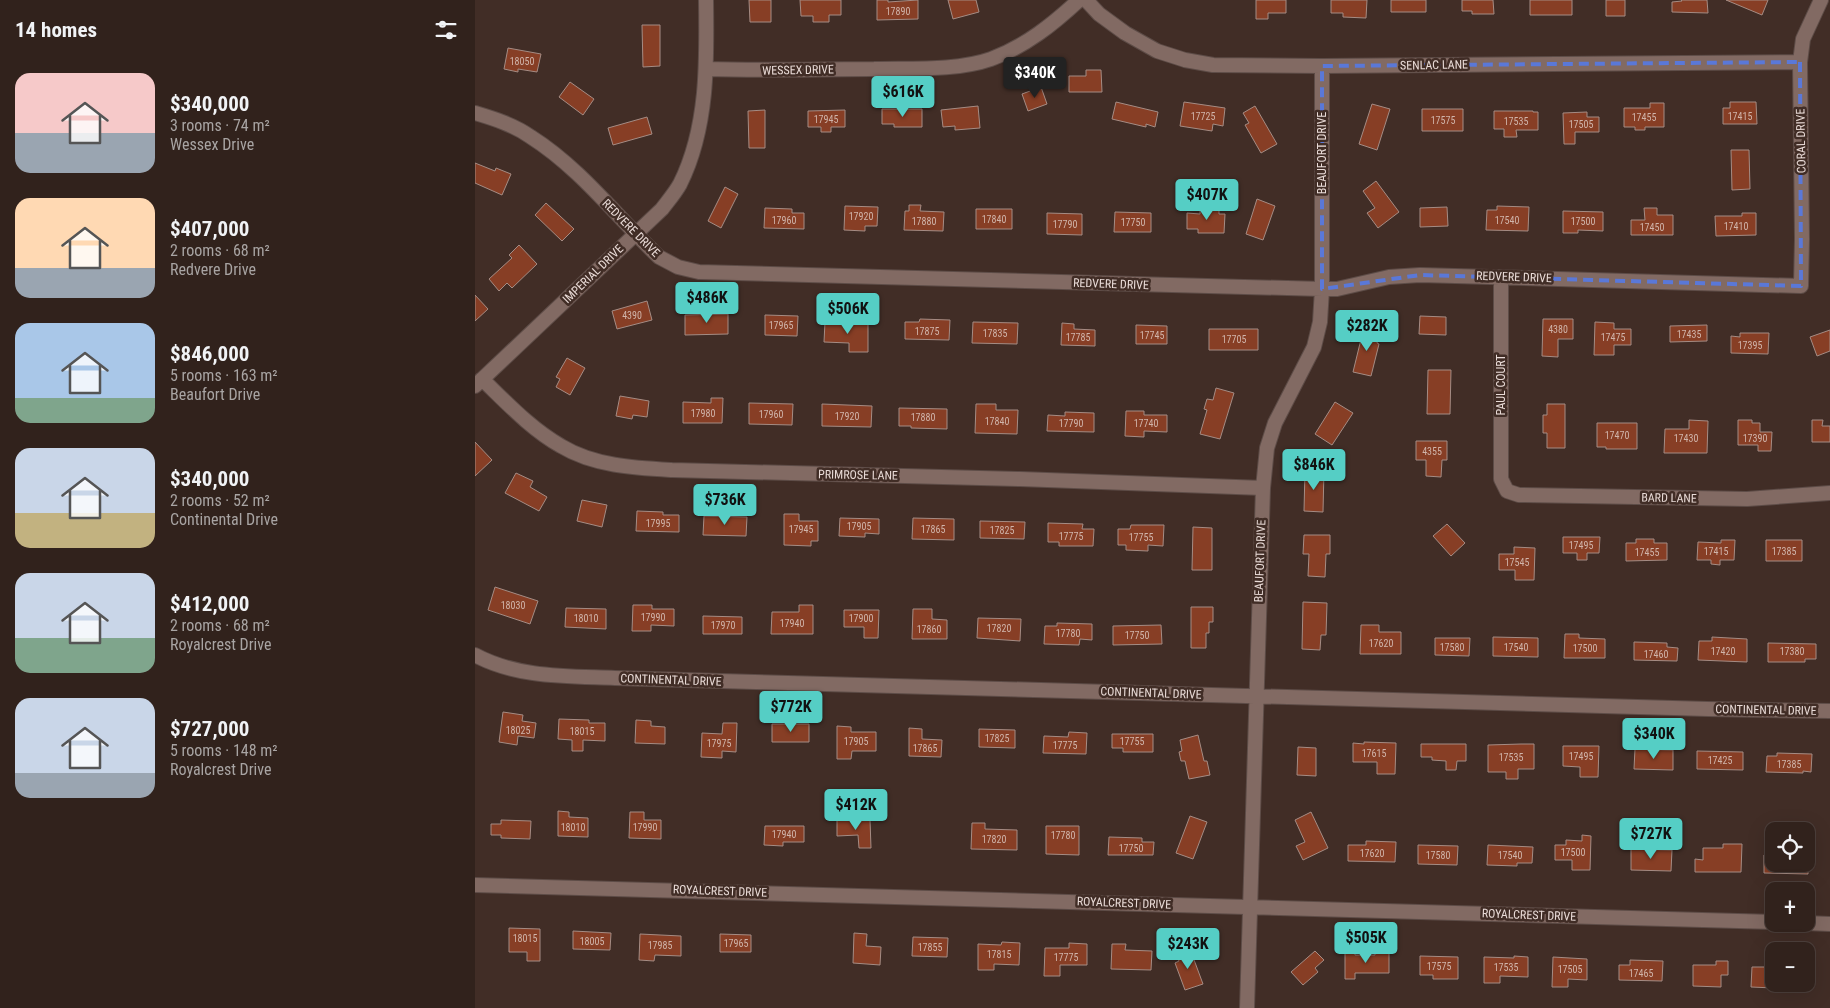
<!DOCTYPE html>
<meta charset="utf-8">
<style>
body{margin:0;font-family:"Roboto Condensed",sans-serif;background:#3d2f29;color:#f1f3f6;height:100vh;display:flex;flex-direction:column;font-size:19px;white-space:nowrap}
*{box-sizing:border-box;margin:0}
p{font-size:16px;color:#a8a4a3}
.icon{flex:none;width:28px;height:28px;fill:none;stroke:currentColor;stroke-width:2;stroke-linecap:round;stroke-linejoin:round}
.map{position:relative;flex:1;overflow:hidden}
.panel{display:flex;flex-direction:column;background:#31221c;width:475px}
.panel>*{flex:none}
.fabs{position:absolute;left:1290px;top:822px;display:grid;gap:10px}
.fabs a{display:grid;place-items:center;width:50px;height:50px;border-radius:10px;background:#31221c;box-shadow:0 5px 20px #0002,0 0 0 1px #4c3f3b;font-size:25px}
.price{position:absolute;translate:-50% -42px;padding:0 11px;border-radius:5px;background:#55cec5;color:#111;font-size:16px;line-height:32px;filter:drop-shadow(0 1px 2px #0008)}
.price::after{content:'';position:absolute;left:50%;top:30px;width:15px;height:11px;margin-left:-8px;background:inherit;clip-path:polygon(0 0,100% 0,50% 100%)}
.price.active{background:#222;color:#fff}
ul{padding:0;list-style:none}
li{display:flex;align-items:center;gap:15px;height:125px;padding:0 15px}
li span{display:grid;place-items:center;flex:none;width:140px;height:100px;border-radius:15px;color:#555}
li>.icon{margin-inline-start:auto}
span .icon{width:60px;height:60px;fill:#fffc;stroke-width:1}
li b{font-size:21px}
h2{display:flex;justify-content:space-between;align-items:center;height:60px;padding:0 15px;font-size:21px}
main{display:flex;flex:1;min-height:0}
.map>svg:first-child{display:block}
.building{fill:#873e25;stroke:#a58c84}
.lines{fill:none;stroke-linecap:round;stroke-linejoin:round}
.minor-casing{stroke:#5d4c47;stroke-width:16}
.minor{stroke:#826a63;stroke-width:14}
.marked{fill:none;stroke:#5a78d8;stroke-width:4;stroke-dasharray:10 6;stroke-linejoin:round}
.labels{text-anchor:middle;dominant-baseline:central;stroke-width:5;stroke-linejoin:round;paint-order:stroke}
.number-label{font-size:10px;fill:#d0b4aa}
.street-label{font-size:12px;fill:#e9dbd7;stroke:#412d26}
</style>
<main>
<section class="panel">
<h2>14 homes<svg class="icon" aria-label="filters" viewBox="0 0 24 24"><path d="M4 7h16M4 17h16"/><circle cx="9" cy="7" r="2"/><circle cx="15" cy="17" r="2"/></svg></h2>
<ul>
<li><span style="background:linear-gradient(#f6c9c9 60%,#9aa5b1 0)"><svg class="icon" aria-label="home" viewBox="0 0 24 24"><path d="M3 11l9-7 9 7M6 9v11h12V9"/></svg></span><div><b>$340,000</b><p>3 rooms · 74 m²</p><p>Wessex Drive</p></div></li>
<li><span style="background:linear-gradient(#ffd9b3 70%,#9aa5b1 0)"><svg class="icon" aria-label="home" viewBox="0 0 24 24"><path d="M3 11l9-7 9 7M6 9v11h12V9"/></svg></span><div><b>$407,000</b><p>2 rooms · 68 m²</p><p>Redvere Drive</p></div></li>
<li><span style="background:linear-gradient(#a9c7e8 75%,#7fa58c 0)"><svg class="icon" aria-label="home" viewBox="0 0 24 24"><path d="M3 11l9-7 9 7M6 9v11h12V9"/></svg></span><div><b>$846,000</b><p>5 rooms · 163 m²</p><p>Beaufort Drive</p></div></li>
<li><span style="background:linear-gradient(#c9d6e8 65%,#c2b280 0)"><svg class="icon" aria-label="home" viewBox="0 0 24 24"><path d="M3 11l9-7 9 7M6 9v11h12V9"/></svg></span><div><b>$340,000</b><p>2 rooms · 52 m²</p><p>Continental Drive</p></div></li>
<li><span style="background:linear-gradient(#c9d6e8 65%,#7fa58c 0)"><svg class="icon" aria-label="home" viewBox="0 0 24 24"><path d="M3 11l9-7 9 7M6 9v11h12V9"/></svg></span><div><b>$412,000</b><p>2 rooms · 68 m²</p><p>Royalcrest Drive</p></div></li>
<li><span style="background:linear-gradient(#c9d6e8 75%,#9aa5b1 0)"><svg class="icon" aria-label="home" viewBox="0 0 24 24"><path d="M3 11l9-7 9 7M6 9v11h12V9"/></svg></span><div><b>$727,000</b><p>5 rooms · 148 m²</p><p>Royalcrest Drive</p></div></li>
</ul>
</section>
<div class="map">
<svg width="1355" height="1008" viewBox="0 0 1355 1008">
<rect width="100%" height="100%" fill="#412d26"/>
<!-- building -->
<path class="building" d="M274,0H296V22H275Z
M325,0H366V15H354V22H338V16H326Z
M402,0H413V2L443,0V19L402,20Z
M473,0H501L504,12L478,19Z
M781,0H811V13H793V19H781Z
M856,0H892L891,18L868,17V13H856Z
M916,0H951V12H916Z
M987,0H1018L1019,14H997V11H987Z
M1055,0H1097V15H1055Z
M1131,0H1150V16H1131Z
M1206,0H1232L1233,13L1197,12V2L1207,1Z
M1251,0H1293L1287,15Z
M167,25H185V66L168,67Z
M33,48L66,54L62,72L43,69V72L29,69Z
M611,70H626L627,92H594V76H611Z
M95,82L119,99L108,115L84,97Z
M566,87L572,104L553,111L547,94Z
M641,102L683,112L680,127L671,124V127L637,119Z
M709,102L750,108L748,126L738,124L737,131L705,126Z
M1255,102H1281L1282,124H1248V108H1255Z
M1175,103H1189V127H1170V130H1160V127H1149V108H1175Z
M897,104L915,109L902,150L884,144Z
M503,106L505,128L480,130V126L468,127L466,110Z
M780,106L802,144L786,153L770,125L774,123L768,113Z
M407,109H447V127H419V124H407Z
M947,109H988V131H947Z
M290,110V148H274L273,111Z
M370,110V127H356V132H346V127H333V111Z
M1019,111H1058V112H1063V130H1041L1042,137H1029V129H1019Z
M1112,112V117H1124V132H1100V144H1089L1088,113Z
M172,117L177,134L138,145L133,128Z
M1256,150H1274L1275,189L1257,190Z
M0,163L20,171L21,168L36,174L27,195L0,183Z
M901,181L924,212L903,228L892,213L900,208L888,191Z
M250,187L263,194L246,228L233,221Z
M782,199L800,206L788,240L771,234Z
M71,203L99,229L87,241L60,215Z
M434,205H446L445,211L469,212L468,231L429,230L430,211H434Z
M370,206L403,207L402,226H390V231L369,230Z
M725,206H744V214H750L749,233H723V229H712V213L725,214Z
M1022,206L1054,207L1053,231L1011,230L1012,210H1022Z
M972,207L973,226L945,227V208Z
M290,208L317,209V213H329V229L289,228Z
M1169,208H1182V215H1198V235H1156V220H1170Z
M501,209H537V229H501Z
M1088,211L1128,212V231L1103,230V233H1088Z
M640,212L676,213V232H639Z
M572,213L607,214V235L572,234Z
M1267,213H1281V235L1241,236L1240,216H1267Z
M44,245L62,264L37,288L32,283L24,291L14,279L37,258L34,255Z
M0,295L13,309L0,321Z
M172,301L177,320L142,329L137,311Z
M253,314V334L210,335V315Z
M290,315L323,316L322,336L290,335Z
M945,316L971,317V335L944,334Z
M445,319L475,320L474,340L430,339V322H444Z
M1068,319H1098V339H1083V357L1067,356Z
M350,322L393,323V352H374V343L349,342Z
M498,322L543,323L542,344L497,343Z
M1120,322L1139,323V329H1156V345H1139V355H1119Z
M587,323L599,324V329L620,330V346L586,345Z
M661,325L692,326V344H661Z
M1232,325V341L1195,342V326Z
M889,327L905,331L902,343L904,344L896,376L878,372Z
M734,329H783V350H734Z
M1355,330V351L1342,356L1335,337Z
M1265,333H1294L1293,354L1256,353V336L1265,337Z
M92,358L110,368L95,395L81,387L85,379L81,377Z
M953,370H976L975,414H952Z
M741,388L759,393L745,439L725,434L732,410L729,409L732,399L738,400Z
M145,396L174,401L172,417L158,415L157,419L141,416Z
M236,398H248L247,423H208V402L236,403Z
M860,402L878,413L857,445L840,434Z
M274,403L318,404L317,425L274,424Z
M347,404L397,406L396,427L347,426Z
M501,404H521V410H543L542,434L500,433Z
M1072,404H1090V448H1072V433H1068V415H1072Z
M424,408L472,409V429L436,428V426H424Z
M651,411H669V415H692V432L669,431V437L650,436Z
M590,412L619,413V432L572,431L573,415L590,416Z
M1214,420L1233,421L1232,453H1189L1190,429H1214Z
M1263,420H1277V423H1285V432H1297L1296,451H1283V445H1263Z
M1337,420H1348L1347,426H1355V442H1337Z
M1122,423H1162V449H1131V447H1122Z
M941,441H972V460H967L966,477L951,476V460H941Z
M0,442L17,460L0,476Z
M830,470H849L848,512L829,511Z
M41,473L58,481L55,487L72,497L64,511L30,493Z
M107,500L132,505L127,527L102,521Z
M162,511L188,512V515H204V532L161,531Z
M309,514H324V521H343V541H336V546L309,545Z
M229,516L272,517L271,536L228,535Z
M365,518L404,519V534L390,533V537L364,536Z
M438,518L479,519V540L437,539Z
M505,521L550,522L549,539L505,538Z
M573,523L608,524L607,529H619L618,546H584V542H573Z
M972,524L990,543L976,556L958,536Z
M656,525H689L688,546L673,545V551L651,550V545H643V529H655Z
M718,527L737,528V570H717Z
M829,535H855V554H851L850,577L833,576L834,554H828Z
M1088,537H1125L1124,553H1112V560H1102V553H1088Z
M1161,539H1179V543H1192V560L1151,561V543H1161Z
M1246,540H1260L1259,560H1245V565L1236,564V560H1222L1223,542L1246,543Z
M1291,540H1327V561H1291Z
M1039,547L1060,548L1059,580H1040V570H1024V554H1039Z
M20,587L63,601L55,624L13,610Z
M828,602L852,603L851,635H846L845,650L827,649Z
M158,605H177V609H199V626L176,625V631H157Z
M324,605H338V634H296L297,612H324Z
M716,607H738V622H734V633H731V648H716Z
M91,608L131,609V629L90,627Z
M438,609H457V619L472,620V639H437Z
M369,610H404L403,638H389V627H369Z
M228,616L267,617V634H228Z
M503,618L546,619L545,641L502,638Z
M582,623L617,624V640L605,639L604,645L569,644L570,626H582Z
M686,625L687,644L638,645V626Z
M886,625H904V632H926V654H885Z
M1090,634H1104V638L1130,639V658H1089Z
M1018,637L1063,638V657L1018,656Z
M1237,637L1272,639V662L1223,660L1224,641H1237Z
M960,638H995L994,656L960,655Z
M1159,642L1192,643V647L1203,648L1202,661L1159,660Z
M1293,643L1341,644V659H1330V662H1293Z
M28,712L48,715L47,721L61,723L59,738L43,736L42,745L24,742Z
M84,719L114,720V723H130V741L108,740V751H97V740L83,739Z
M161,720L176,721V726L190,727V744L160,743Z
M248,723H262L261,752L247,751V758L226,757L227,733L247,734Z
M297,724H334V742H297Z
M362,726L376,727V732H401V751H377L376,759H362Z
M434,728L447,729V739L467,740L466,757L434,756Z
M504,729L540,730V748L504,747Z
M594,732L612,733L611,754L568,753L569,736L593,737Z
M637,734H678V752H648V748H637Z
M723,735L729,761H732L735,775L714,779L710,761H706L704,752L707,751L705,740Z
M889,742L921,743L920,774H902V762H878V743L889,744Z
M946,744H991V761H982L981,770H971V761L957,760V757H946Z
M1046,744H1059V769H1043V779H1031V772H1013V745Z
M1088,746H1124L1123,777H1105V767L1088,766Z
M823,747L841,748V776L822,775Z
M1160,749L1198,750V770L1159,769Z
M1222,751L1268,752V770L1222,769Z
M1302,753L1337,754L1336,772L1328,771V773L1291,772L1292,756H1302Z
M83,811L94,812V817L113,818V837L83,836Z
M155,812H169V820H186V839L154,838Z
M836,812L853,848L828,860L821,846L830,842L820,820Z
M715,816L732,822L718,859L701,853Z
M26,820L56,821L55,839L26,838V835H16V824H26Z
M362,820H395L396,848H384L383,835L362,836Z
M497,823H510V829L542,830V850L496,849Z
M290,826H329V842H308V846L289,845Z
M571,826H604V855L571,854Z
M1107,835L1116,836L1115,870H1097V860H1080V845H1091V840L1107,841Z
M634,837L667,838V842H679L678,855H633Z
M891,841L921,842L920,862L873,861V845H891Z
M1248,844H1267L1266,872H1220V859L1228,860V848H1248Z
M943,845L983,846L982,865L943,864Z
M1013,845L1058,847L1057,863H1042V866L1012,865Z
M1156,849L1197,850L1196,871L1156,870Z
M1289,855H1299V864H1333V874L1289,873Z
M34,928L65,929V961H52V952H34Z
M98,931L136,933L135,950L98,949Z
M379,933L392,934L391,946L406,947L405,965L378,963Z
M165,934L206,936V956L180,955L179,961L164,960Z
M245,934L276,935V952H245Z
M438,937L473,938L472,957L437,956Z
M527,942L545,943L544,965L519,964V970H503V944L526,945Z
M594,943L612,944V965H585V976H569L570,948H594Z
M637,944H651L650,950L677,951L676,970L636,969Z
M715,949L728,984L710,990L700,963L704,961L701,954Z
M840,951L849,960L840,968L843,972L828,985L816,972Z
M870,951H880V955H900V952H914V973H880V979H870Z
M945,956L983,957V979H958V975H945Z
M1039,956L1053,957V977L1025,976V983H1009V957L1039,958Z
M1078,957L1112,959V980L1093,979V987H1077Z
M1155,960L1188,961L1187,981L1144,980V965H1155Z
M1241,961H1253V975H1246V987L1218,986V965H1241Z
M1277,967H1299V988L1276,987Z"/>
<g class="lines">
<!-- minor casing -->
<g class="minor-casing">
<path id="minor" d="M611,0L624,14L650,33L682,51L710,60L738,65L847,66L1325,62
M231,69C287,71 343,69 399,69C435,68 482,71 516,59C551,46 578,24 604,0
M0,113C20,119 39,125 56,137C105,168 142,217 184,257L203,267L224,272L847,289H862L914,277L945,275L1326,286L1327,239L1325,62L1328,39L1346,0
M1026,277V479L1032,491L1044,495L1272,499L1355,493
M7,379C32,403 56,429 86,446C119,466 160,468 197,470L545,479L788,488
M0,386L187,209C193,201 200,193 205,184C233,128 232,62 231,0
M0,655C43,678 92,676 140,678L1233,709L1355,711
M0,885L1299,922
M1331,923L1355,924
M772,1008L788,488L792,448L800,423L839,347L845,322L847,289V66"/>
</g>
<!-- minor -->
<use href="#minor" class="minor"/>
</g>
<!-- marked area -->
<path class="marked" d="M1325,62L1326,286L945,275L847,289V66Z"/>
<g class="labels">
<!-- number labels -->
<g class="number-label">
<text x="423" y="11">17890</text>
<text x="47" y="61">18050</text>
<text x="728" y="116">17725</text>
<text x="1265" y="116">17415</text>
<text x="1169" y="117">17455</text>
<text x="351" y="119">17945</text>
<text x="968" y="120">17575</text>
<text x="1041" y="121">17535</text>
<text x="1106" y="124">17505</text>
<text x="386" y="216">17920</text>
<text x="519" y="219">17840</text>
<text x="309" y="220">17960</text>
<text x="1032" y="220">17540</text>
<text x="449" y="221">17880</text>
<text x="1108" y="221">17500</text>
<text x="658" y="222">17750</text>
<text x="590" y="224">17790</text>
<text x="1261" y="226">17410</text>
<text x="1177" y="227">17450</text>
<text x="157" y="315">4390</text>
<text x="306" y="325">17965</text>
<text x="1083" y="329">4380</text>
<text x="452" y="331">17875</text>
<text x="520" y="333">17835</text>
<text x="1214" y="334">17435</text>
<text x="677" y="335">17745</text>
<text x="603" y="337">17785</text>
<text x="1138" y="337">17475</text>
<text x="759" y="339">17705</text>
<text x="1275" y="345">17395</text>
<text x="228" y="413">17980</text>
<text x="296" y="414">17960</text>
<text x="372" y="416">17920</text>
<text x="448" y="417">17880</text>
<text x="522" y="421">17840</text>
<text x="596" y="423">17790</text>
<text x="671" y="423">17740</text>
<text x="1142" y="435">17470</text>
<text x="1211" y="438">17430</text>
<text x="1280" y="438">17390</text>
<text x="957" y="451">4355</text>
<text x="183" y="523">17995</text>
<text x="384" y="526">17905</text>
<text x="326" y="529">17945</text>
<text x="458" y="529">17865</text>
<text x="527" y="530">17825</text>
<text x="596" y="536">17775</text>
<text x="666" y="537">17755</text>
<text x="1106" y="545">17495</text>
<text x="1241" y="551">17415</text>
<text x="1309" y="551">17385</text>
<text x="1172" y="552">17455</text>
<text x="1042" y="562">17545</text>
<text x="38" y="605">18030</text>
<text x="178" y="617">17990</text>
<text x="111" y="618">18010</text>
<text x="386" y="618">17900</text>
<text x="317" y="623">17940</text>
<text x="248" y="625">17970</text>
<text x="524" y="628">17820</text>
<text x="454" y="629">17860</text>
<text x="593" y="633">17780</text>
<text x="662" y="635">17750</text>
<text x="906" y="643">17620</text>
<text x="977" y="647">17580</text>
<text x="1041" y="647">17540</text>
<text x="1110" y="648">17500</text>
<text x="1248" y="651">17420</text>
<text x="1317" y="651">17380</text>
<text x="1181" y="654">17460</text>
<text x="43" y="730">18025</text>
<text x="107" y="731">18015</text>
<text x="522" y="738">17825</text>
<text x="381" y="741">17905</text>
<text x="657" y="741">17755</text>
<text x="244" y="743">17975</text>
<text x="590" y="745">17775</text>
<text x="450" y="748">17865</text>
<text x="899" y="753">17615</text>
<text x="1106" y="756">17495</text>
<text x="1036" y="757">17535</text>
<text x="1245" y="760">17425</text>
<text x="1314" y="764">17385</text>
<text x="98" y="827">18010</text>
<text x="170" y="827">17990</text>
<text x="309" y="834">17940</text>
<text x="588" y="835">17780</text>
<text x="519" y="839">17820</text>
<text x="656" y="848">17750</text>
<text x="1098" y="852">17500</text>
<text x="897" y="853">17620</text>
<text x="963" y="855">17580</text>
<text x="1035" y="855">17540</text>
<text x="50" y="938">18015</text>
<text x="117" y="941">18005</text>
<text x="261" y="943">17965</text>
<text x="185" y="945">17985</text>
<text x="455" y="947">17855</text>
<text x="524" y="954">17815</text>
<text x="591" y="957">17775</text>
<text x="964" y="966">17575</text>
<text x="1031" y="967">17535</text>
<text x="1095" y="969">17505</text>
<text x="1166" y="973">17465</text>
</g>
<!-- street labels -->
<g class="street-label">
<text transform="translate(959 65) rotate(-1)">SENLAC LANE</text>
<text transform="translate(323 70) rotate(-1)">WESSEX DRIVE</text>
<text transform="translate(1326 141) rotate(-91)">CORAL DRIVE</text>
<text transform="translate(847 153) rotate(-90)">BEAUFORT DRIVE</text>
<text transform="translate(156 228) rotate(45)">REDVERE DRIVE</text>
<text transform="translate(118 274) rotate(-44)">IMPERIAL DRIVE</text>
<text transform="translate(1039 277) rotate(2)">REDVERE DRIVE</text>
<text transform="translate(636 284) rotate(2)">REDVERE DRIVE</text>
<text transform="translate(1026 385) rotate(-90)">PAUL COURT</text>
<text transform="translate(383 475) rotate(1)">PRIMROSE LANE</text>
<text transform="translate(1194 498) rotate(1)">BARD LANE</text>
<text transform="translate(785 561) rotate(-88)">BEAUFORT DRIVE</text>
<text transform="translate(196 680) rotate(2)">CONTINENTAL DRIVE</text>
<text transform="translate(676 693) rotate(2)">CONTINENTAL DRIVE</text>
<text transform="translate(1291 710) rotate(1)">CONTINENTAL DRIVE</text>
<text transform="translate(245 891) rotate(2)">ROYALCREST DRIVE</text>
<text transform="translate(649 903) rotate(2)">ROYALCREST DRIVE</text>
<text transform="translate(1054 915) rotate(2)">ROYALCREST DRIVE</text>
</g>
</g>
</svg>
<div class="fabs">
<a><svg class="icon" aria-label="locate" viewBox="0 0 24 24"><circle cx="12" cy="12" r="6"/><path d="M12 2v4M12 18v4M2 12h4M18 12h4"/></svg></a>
<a>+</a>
<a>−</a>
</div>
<b class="price active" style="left:560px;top:99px">$340K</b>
<b class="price" style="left:428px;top:118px">$616K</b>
<b class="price" style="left:732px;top:221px">$407K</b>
<b class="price" style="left:232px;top:324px">$486K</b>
<b class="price" style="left:373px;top:335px">$506K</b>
<b class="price" style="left:892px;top:352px">$282K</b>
<b class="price" style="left:839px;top:491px">$846K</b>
<b class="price" style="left:250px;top:526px">$736K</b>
<b class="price" style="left:316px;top:733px">$772K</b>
<b class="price" style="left:1179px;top:760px">$340K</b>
<b class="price" style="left:381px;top:831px">$412K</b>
<b class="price" style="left:1176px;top:860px">$727K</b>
<b class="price" style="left:891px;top:964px">$505K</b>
<b class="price" style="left:713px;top:970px">$243K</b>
</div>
</main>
